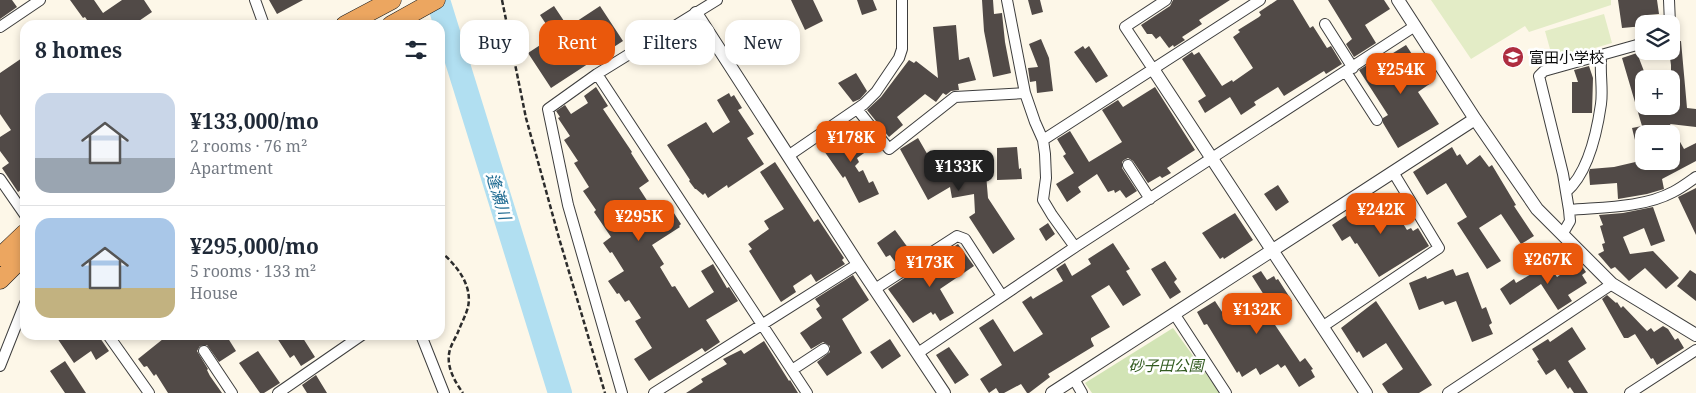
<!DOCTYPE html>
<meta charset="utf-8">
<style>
body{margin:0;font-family:"Noto Serif","Noto Sans JP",serif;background:#f6f6f7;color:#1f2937;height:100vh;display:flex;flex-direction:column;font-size:19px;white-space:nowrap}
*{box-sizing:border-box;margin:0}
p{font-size:16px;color:#747a83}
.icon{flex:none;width:28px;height:28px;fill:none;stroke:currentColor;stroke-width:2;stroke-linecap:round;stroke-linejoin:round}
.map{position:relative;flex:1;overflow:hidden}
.sheet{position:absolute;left:20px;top:20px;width:425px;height:320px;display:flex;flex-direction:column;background:#fff;border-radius:15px;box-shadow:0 2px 8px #0003}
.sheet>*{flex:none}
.banner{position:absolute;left:460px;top:20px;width:475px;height:45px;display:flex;gap:10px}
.tools{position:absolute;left:1635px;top:15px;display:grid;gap:10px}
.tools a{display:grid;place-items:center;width:45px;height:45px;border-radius:10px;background:#fff;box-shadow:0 2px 8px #0003;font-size:25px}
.price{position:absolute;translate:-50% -42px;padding:0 11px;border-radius:10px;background:#ea580c;color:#fff;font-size:16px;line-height:32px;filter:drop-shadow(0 1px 2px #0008)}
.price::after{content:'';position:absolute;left:50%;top:30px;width:15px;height:11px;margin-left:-8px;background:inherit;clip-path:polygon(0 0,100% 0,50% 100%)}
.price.on{background:#222;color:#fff}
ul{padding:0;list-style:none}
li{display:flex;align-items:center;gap:15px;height:125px;padding:0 15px}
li+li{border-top:1px solid #e0e1e3}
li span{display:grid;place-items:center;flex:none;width:140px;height:100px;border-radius:15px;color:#555}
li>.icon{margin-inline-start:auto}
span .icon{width:60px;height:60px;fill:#fffc;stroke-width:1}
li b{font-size:21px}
h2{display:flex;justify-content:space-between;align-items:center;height:60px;padding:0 15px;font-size:21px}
.pill{padding:0 18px;border-radius:15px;background:#fff;box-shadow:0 2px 8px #0003;font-size:18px;line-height:45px}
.pill.on{background:#ea580c;color:#fff}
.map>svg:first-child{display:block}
.green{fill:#d2e4b5}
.pitch{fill:#e3ecc6}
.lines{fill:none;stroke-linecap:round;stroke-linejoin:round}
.river{stroke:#b1dff1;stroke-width:24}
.building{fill:#514a47}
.minor-casing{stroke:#3d3d3d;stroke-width:12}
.tertiary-casing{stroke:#3d3d3d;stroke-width:14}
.trunk-casing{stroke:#1b1b1b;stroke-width:19}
.path{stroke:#2c2c2c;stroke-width:2.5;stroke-dasharray:5 2.5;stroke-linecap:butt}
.minor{stroke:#fff;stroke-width:10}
.tertiary{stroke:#fff;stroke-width:12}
.trunk{stroke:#eca660;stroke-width:18}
.labels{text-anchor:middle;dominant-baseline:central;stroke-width:5;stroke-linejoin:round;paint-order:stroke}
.poi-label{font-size:15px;fill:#0a0a0a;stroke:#fff;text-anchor:start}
.park-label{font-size:15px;font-style:italic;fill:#325b20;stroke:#fff}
.water-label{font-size:16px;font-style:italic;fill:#1e6a91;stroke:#fff}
</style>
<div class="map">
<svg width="1696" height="393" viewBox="0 0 1696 393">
<rect width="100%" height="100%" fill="#fdf7e8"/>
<!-- green -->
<path class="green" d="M1173,328L1220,393H1092L1085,383Z"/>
<!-- pitch -->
<path class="pitch" d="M1431,0H1611V5L1529,32L1525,26L1471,59Z
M1604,14L1612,43L1553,60L1545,31Z"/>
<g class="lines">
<!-- river -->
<path class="river" d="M438,0L560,393"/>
</g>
<!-- building -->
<path class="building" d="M0,0H12L17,7L0,19Z
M70,0H94L103,13L122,0H144L152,12L133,25H86L89,23L85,17L83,18Z
M269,0H303L277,14Z
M791,0H813L823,21L805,30Z
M857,0H873L877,10L862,15Z
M982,0H993L994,14L1002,13L1005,42L1011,73L993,77L984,31Z
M1028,0H1040L1043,12L1032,15Z
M1173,0H1230L1199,20L1202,24L1182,37L1185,40L1174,47L1173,45L1169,48L1160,36L1156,39L1152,34H1147L1141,25L1170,6Z
M1277,0H1293L1310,28L1313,26L1327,48L1331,46L1342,64L1326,74L1324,71L1284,96L1278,87L1254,102L1256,105L1241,115L1230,97L1205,113L1198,101L1206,96L1182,59L1192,52L1194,55L1199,52L1222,86L1232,80L1233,82L1253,68L1233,37L1240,32L1238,30L1259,17L1261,15L1259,12Z
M1328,0H1384L1390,9L1365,25L1376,43L1354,57L1346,44L1352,39Z
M1618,0H1657L1659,14L1647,15V24H1644V26L1622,28Z
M554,6L568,27L600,6L623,41L551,88L528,53L554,36L540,15Z
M956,25L959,60L969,57L976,80L958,84L959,90L951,91L946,95L943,93L936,102L925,94L897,117L903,125L889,137L867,110L881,97L909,60L914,63L916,61L938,78L933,27Z
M690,26L709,55L693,65L673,37Z
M1041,39L1049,58L1053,91L1037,93L1036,81L1030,82L1028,68L1038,67L1029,44Z
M1681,41L1687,108L1696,109V127L1670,124L1684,149L1696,143V161L1662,179L1664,189L1647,194L1618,199L1617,183L1590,185L1589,172L1590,169L1614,167L1644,160V161H1671V130L1655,134H1644V159L1640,160L1632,128L1642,126L1622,58L1637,53L1647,79H1644V106H1671V65L1669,51H1671V42Z
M1406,45L1431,83L1418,92L1439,124L1398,148L1383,123V118L1388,115L1359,70L1383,55L1385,58Z
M1083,46L1085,49L1089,46L1108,76L1096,83L1074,52Z
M25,56V187L18,192L2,168L9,163L0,151V137L11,130L0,114V73Z
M1589,66L1593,78L1592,113H1572V82H1578L1574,70Z
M856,73L867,91L860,99L853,102L838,83Z
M596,87L608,106L603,109L632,152L631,153L649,181L639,188L659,219L672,210L681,224L679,226L680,227L652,245L664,264L660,267L672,287L675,286L689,308L714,292L701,271L713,264L727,288L729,287L738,301L706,320L720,342L705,352L702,348L649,381L634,359L652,348L635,321L641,318L629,300L625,302L619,293L617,294L608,281L624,271L612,252L610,253L603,243L611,237L594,212L596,210L583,191L589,187L574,163L578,161L564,140L570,136L558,118L560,117L556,111L565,105L571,114L588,103L584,96Z
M1155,87L1195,150L1167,168L1171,173L1162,178L1160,176L1148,183L1133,161L1128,158L1124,160L1122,162V168L1137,191L1126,198L1120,190L1115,193L1114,190L1108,192L1097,174L1078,187L1081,192L1067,202L1056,184L1074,173L1063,156L1066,154L1057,139L1070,131L1089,162L1122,142L1102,110L1118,100L1123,107Z
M729,93L731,97L734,95L742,108L738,110L754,134L747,138L764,164L728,188L727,185L708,198L705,193L703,195L696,189H695L689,181L690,180L667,145L706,122L713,133L730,122L717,100Z
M850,126L867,151L857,158L859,162L855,166L859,172L863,170L869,183L873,181L879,194L859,203L845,176L843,178L822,148L842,134L841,132Z
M918,138L933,164L965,159L968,176L986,174L988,198L1015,239L993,254L969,217L975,213L974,194L952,198L950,187L928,200L900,149Z
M1017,147L1019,169L1021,168L1022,179L997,180V148Z
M1452,147L1457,156L1460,154L1467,165L1480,155L1489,167L1492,165L1516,205L1514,206L1534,236L1521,244L1501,214L1479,228L1501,261L1487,269L1457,223L1467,217L1446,183L1427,195L1413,172Z
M775,162L814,222L818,219L844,258L842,260L845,264L816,282L811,274L793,286L796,292L781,302L749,251L752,249L748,244L769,229L764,221L784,209L760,172Z
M1278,185L1289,202L1276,211L1264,194Z
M1696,188V235L1678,197Z
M1385,195L1407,230L1411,228L1413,231L1418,228L1429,246L1379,277L1357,243L1355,244L1350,236L1342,241L1332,225L1370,200L1372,203Z
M1653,207L1665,241L1651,246L1644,228L1623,237L1630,254L1653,251L1679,278L1666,289L1645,268L1629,281L1615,267L1611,269L1598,254L1604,251L1602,244L1605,243L1600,226L1603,225L1599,215L1623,213Z
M1235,213L1253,240L1224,259L1223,257L1220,259L1202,233Z
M1048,223L1055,234L1046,241L1039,229Z
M895,230L914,256L898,266L890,255L886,257L877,243Z
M1113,243L1130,269L1126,271L1141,295L1123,306L1109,285L1091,296L1110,327L1091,338V340L1094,346L1048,374L1050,377L1029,393H1027L1021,384L1004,393H999L996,388L989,393L980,379L1002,365L979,328L993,319L1014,352L1043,334L1022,302L1031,296L1033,299L1036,297L1063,281L1056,269L1065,263L1072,276L1091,264L1088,259Z
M958,244L974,266L940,289L954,313L940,321L935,313L933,315L931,312L913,323L888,289L927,263L937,278L954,267L944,253Z
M1165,261L1177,279L1174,282L1181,292L1170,299L1151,269Z
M1579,262L1586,272L1582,275L1587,283L1568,295L1572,301L1558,310L1541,284L1510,305L1500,289L1514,279L1516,283L1548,264L1557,277Z
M1453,269L1456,276L1468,272L1482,309L1486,307L1492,323L1489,325L1493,334L1472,342L1456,301L1445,305L1443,301L1419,310L1409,283L1426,276L1427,279Z
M1690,270L1696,274V301L1677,286Z
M1261,271L1267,280L1274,276L1276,280L1278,279L1292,301L1269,316L1300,362L1305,358L1313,369L1311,370L1315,377L1299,387L1285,365L1281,368L1278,364L1260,375L1256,368L1242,377L1239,371L1237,373L1207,324L1204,325L1197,312L1215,301L1228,321L1264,299L1262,297L1264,295L1252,276Z
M853,275L869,300L842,319L862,353L827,376L817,362L830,352V346L823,342L811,349L800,333L822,318L816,309L820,306L815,299Z
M1607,295L1616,303L1617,302L1621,308L1623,306L1647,331L1651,328L1654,332L1663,326L1668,329L1675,340L1678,338L1684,348L1657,365L1653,358L1651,359L1635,334L1628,338H1624L1602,299Z
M1376,301L1432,385L1419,393H1388L1382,384L1403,369L1386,343L1363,358L1359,351L1357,353L1341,328Z
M1572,327L1586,349L1568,361L1588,393H1574L1570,387L1568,389L1555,369L1546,375L1537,361L1539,360L1532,349L1548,339L1550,342Z
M55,335H98L109,351L96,360L91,351L74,363Z
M168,335H226L236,351L219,362L207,345L200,346L197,351L208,369L207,370L210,376L222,393H168L156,374L154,376L147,366L144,367L138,359Z
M275,335H301L315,357L301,366L294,355L290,358Z
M890,339L901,356L882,369L870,352Z
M764,341L789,381L790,380L798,393H686L703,382L701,379L727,364L723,359L741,350L744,354Z
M949,347L969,375L955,384L936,355Z
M258,351L280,383L264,393H260L239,363Z
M65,361L86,393H65L50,371Z
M316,375L327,393H307L302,385Z"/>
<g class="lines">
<!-- minor casing -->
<g class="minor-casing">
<path id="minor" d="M255,0L264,25
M1669,0L1670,24
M1325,24L1353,68
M0,27L40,0
M1153,69L1125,27L1166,0
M1346,72L1377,120
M597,74L807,393
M857,109L889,149L955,97L1025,93
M1043,140L1260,0
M788,156L864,104L876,92L899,58L902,49V0
M1128,165L1150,199
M0,179L25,215
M1566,192C1588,173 1597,132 1601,104C1603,90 1600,75 1601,61L1599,56
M1569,210C1603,207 1643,208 1673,192C1681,188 1689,182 1696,177
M1563,233L1570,221L1569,210L1563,174L1539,76L1544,71L1644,43
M1075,247L1415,26
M875,289L957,236L965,239L1002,296
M1175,315L1226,393
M1322,327L1439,248L1393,172
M108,335L149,393
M421,335L444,393
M204,351L232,393
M918,353L1075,247L1052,215L1043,200L1046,178L1045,154L1043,140L1035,122L1025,93L1007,0
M0,366L25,303
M792,370L824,349
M1074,379L1082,393
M278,393L362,335
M622,393L568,205L548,109L597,74L717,0
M654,393L858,264
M1448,393L1612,284
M1630,393L1696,350"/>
</g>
<!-- tertiary casing -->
<g class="tertiary-casing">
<path id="tertiary" d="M1398,0L1475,119L1537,209L1612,284L1696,335
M696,13L858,264L944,393
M1153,69L1366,393
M1052,393L1475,119"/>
</g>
<!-- trunk casing -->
<g class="trunk-casing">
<path id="trunk" d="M345,25L392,0
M391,25L436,0
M0,257L25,233
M0,280L25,255"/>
</g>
<!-- path -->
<path class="path" d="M502,0L526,118L559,238L605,393
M440,251C455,264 473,284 468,307C466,315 461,324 458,332C455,339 450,346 449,354C447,368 455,382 463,393"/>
<!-- minor -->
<use href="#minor" class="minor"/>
<!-- tertiary -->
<use href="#tertiary" class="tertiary"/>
<!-- trunk -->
<use href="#trunk" class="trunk"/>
</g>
<!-- icons -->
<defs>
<g id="school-disc" transform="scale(1.125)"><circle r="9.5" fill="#ae2d40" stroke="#fff"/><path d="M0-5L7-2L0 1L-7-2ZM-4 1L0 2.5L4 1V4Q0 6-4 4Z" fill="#fff"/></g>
</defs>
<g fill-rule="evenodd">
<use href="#school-disc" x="1513" y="57"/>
</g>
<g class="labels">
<!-- poi labels -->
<g class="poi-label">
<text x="1529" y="57">富田小学校</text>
</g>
<!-- park labels -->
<g class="park-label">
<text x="1166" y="365">砂子田公園</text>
</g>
<!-- water labels -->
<g class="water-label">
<text transform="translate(499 196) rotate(73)">逢瀬川</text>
</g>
</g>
</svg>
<div class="tools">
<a><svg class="icon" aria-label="layers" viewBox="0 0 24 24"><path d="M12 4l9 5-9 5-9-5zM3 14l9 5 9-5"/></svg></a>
<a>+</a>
<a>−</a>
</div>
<b class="price" style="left:1401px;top:95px">¥254K</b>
<b class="price" style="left:851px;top:163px">¥178K</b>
<b class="price on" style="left:959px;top:192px">¥133K</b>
<b class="price" style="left:1381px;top:235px">¥242K</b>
<b class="price" style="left:639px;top:242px">¥295K</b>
<b class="price" style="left:1548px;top:285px">¥267K</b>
<b class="price" style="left:930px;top:288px">¥173K</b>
<b class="price" style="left:1257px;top:335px">¥132K</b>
<div class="banner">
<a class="pill">Buy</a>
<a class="pill on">Rent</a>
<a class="pill">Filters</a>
<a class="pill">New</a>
</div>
<section class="sheet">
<h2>8 homes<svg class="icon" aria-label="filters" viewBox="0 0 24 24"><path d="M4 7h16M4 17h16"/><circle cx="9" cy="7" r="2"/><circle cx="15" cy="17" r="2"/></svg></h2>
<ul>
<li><span style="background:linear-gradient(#c9d6e8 65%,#9aa5b1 0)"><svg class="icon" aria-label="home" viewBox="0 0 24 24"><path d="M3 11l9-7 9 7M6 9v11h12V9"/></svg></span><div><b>¥133,000/mo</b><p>2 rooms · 76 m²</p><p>Apartment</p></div></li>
<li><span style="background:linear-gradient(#a9c7e8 70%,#c2b280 0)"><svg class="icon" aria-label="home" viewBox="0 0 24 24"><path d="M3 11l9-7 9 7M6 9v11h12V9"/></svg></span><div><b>¥295,000/mo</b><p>5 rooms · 133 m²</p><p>House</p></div></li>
</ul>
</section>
</div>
